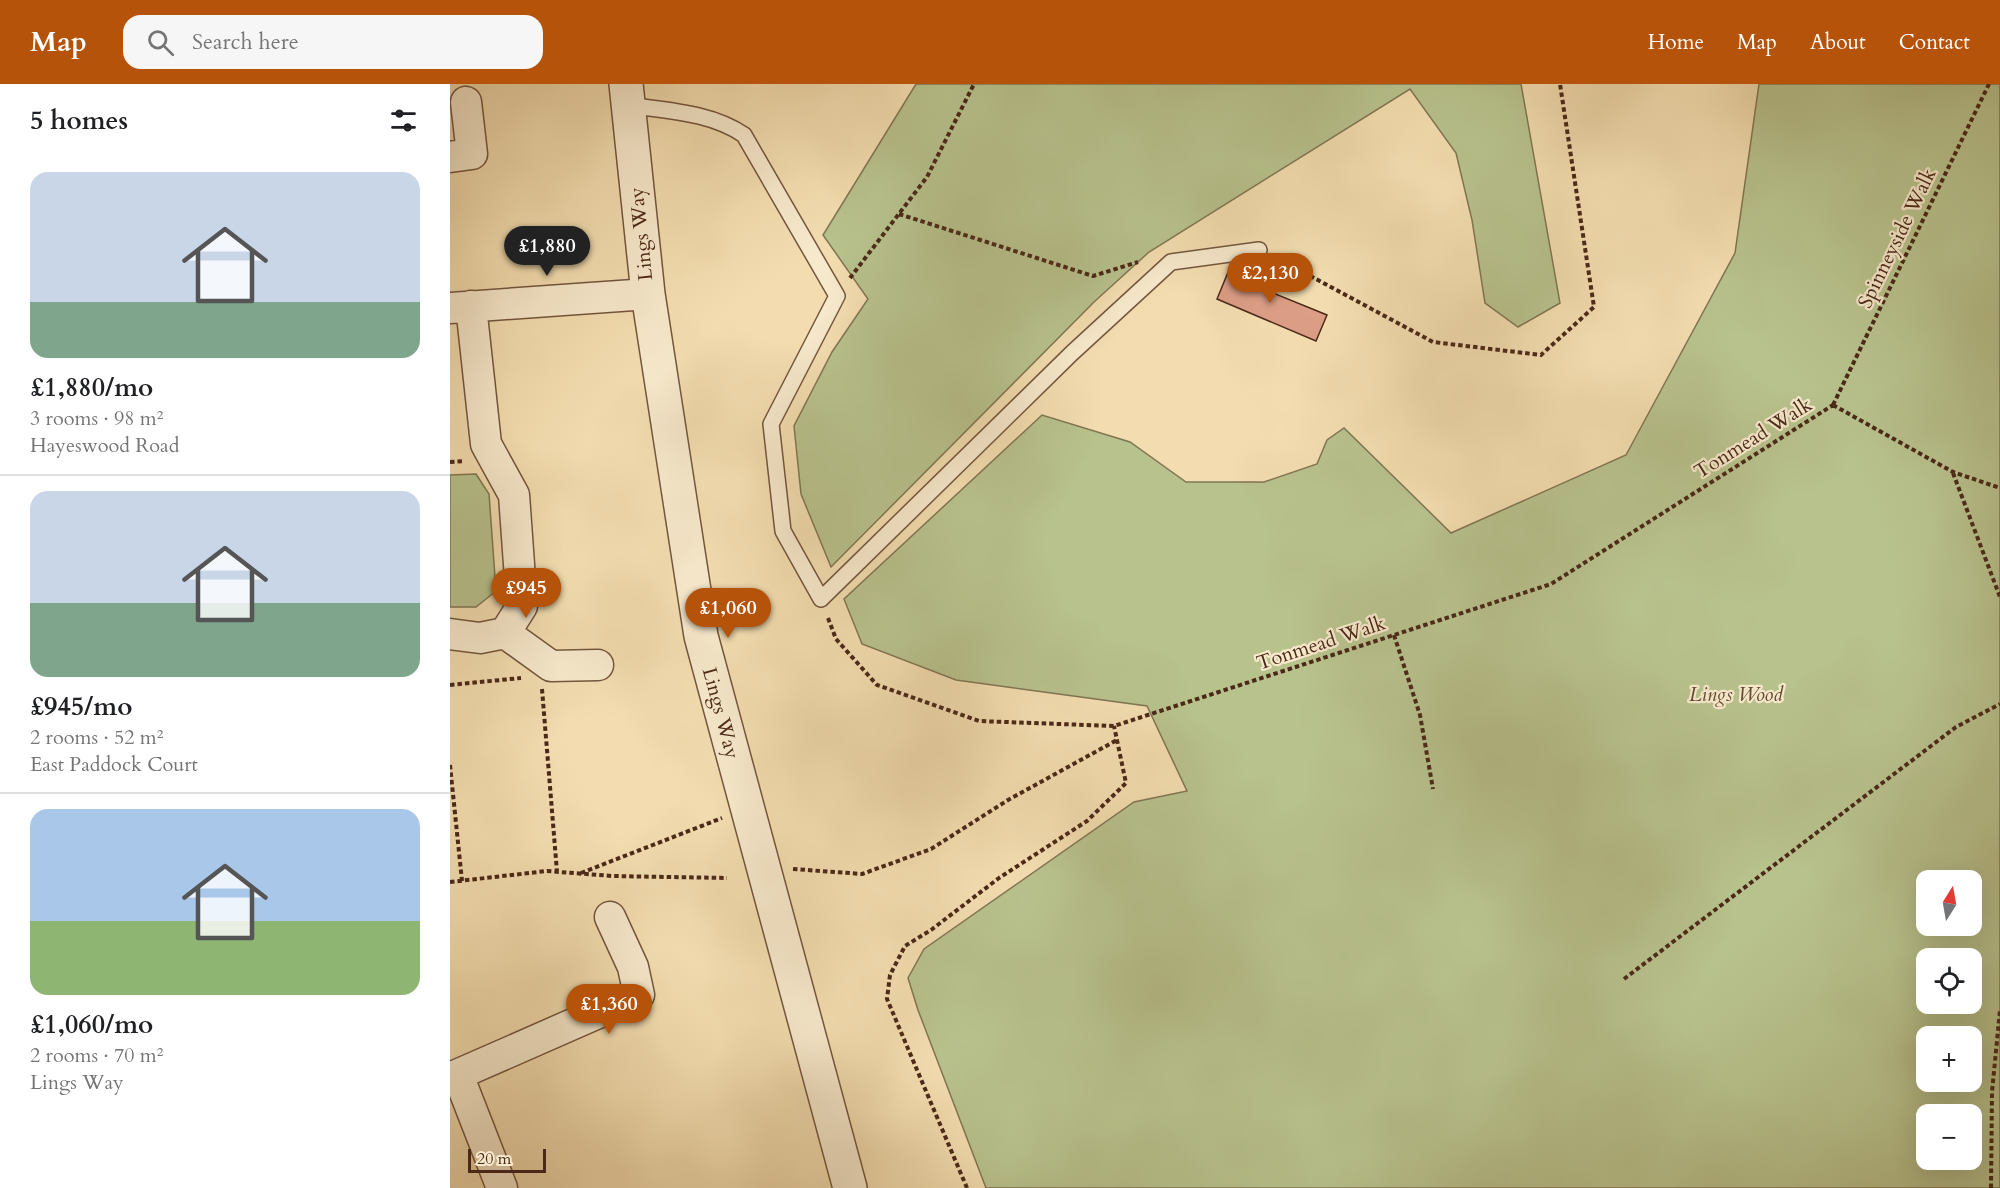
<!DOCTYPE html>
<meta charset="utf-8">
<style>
body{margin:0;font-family:Cardo,serif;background:#f6f6f6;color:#202124;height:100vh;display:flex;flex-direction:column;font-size:22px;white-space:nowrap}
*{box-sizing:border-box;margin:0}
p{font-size:20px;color:#757577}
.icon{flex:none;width:33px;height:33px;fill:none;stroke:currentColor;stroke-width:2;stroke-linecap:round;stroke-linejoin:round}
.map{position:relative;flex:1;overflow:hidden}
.drawer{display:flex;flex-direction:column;background:#fff;width:450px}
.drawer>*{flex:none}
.needle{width:39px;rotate:11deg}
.fabs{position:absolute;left:1466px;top:786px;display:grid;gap:12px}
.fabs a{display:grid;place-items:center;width:66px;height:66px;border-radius:12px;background:#fff;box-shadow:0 6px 24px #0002;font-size:30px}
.scale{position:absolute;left:18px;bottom:15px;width:78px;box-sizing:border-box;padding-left:6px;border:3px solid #4a2918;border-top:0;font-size:16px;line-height:21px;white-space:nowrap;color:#4a2918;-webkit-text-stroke:4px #f7e9cc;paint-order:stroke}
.price{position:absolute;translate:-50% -51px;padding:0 14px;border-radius:21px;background:#b45309;color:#fff;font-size:20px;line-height:39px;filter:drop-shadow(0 2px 3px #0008)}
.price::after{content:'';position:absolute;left:50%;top:36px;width:18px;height:14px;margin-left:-9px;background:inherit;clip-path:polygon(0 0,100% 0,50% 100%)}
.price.on{background:#222;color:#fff}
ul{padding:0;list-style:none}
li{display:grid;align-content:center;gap:12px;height:318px;padding:0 30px}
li+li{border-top:2px solid #e0e0e0}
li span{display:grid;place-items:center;height:186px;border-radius:18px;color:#555}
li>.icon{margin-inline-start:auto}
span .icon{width:108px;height:108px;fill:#fffc;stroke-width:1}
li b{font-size:26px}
h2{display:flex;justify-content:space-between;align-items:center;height:72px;padding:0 30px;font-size:26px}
header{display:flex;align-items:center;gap:36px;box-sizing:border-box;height:84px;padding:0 30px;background:#b45309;color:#fff}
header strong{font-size:28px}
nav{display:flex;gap:33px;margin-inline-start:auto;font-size:21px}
.search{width:420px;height:54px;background:#f6f6f6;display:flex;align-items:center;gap:15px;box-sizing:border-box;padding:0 21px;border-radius:18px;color:#757577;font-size:22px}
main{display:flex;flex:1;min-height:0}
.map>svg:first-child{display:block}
.green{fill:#b8c28d;stroke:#817652;stroke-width:1.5;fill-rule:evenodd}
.building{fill:#dd9e87;stroke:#4a2918;stroke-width:1.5}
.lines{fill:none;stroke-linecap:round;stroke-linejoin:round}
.service-casing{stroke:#74563e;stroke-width:18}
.minor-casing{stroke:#74563e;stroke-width:33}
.tertiary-casing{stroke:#74563e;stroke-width:36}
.path{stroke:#4a2918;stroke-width:4;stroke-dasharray:4.5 3;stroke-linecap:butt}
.service{stroke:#f7e9cc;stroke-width:15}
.minor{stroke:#f7e9cc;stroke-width:30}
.tertiary{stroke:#f7e9cc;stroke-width:33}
.labels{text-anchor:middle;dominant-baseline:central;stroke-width:4.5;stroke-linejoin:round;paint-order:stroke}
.street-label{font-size:20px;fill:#4a2918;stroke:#f7e9cc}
.park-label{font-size:20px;font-style:italic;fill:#60482f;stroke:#f7e9cc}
</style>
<header>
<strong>Map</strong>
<div class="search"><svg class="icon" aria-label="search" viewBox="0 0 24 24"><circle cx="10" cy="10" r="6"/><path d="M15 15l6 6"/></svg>Search here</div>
<nav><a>Home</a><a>Map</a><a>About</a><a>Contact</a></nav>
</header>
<main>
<section class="drawer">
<h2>5 homes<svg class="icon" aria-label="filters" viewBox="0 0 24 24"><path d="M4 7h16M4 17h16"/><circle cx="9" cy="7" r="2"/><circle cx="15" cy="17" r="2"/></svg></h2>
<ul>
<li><span style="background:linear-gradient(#c9d6e8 70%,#7fa58c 0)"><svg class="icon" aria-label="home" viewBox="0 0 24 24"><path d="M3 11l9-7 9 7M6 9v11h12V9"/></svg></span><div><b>£1,880/mo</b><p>3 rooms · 98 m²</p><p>Hayeswood Road</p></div></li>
<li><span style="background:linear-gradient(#c9d6e8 60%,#7fa58c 0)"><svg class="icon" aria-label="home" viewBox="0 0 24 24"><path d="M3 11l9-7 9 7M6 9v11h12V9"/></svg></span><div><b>£945/mo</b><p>2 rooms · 52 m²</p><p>East Paddock Court</p></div></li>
<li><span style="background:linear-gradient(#a9c7e8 60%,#8fb573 0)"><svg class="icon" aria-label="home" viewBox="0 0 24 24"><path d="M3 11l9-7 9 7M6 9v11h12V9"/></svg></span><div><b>£1,060/mo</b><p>2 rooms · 70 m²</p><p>Lings Way</p></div></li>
</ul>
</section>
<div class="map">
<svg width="1550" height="1104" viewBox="0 0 1550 1104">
<rect width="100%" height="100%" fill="#f3ddb0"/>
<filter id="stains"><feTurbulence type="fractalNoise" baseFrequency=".00333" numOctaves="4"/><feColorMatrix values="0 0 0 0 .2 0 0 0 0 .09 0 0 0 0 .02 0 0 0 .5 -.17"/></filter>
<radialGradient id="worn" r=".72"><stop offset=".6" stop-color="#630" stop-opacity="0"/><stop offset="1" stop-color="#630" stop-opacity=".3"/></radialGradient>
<!-- green -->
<path class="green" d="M466,0H1071L1110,219L1068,243L1035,219L1022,136L1006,69L960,5L699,168L644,218L381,483L351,410L344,342L382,268L418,215L373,151Z
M1309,0H1550V1104H536L468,926L458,894L474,865L684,718L737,707L697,622L506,596L412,560L394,515L592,331L680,358L736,398H814L867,380L877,356L894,344L1001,449L1176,371L1285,169ZM1521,796V842H1476V796ZM1521,874V920H1476V874ZM1476,952H1521V998H1476ZM1476,1030H1521V1076H1476Z
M26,390L39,410L46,507L26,523H0V391Z"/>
<!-- building -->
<path class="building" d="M781,181L810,193L806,202L877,231L866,257L767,215Z"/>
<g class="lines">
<!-- service casing -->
<g class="service-casing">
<path id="service" d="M177,21C217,27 260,28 294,51L387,212L321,340L333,447L371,515L622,269L721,178L809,166"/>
</g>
<!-- minor casing -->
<g class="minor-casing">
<path id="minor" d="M0,73L22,70L16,18
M21,222L36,360L64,411L72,522L55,549
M0,224L198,210
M0,550L30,554L55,549L101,582L148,581
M8,991L52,1104
M0,994L189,911L183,883L160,833"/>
</g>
<!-- tertiary casing -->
<g class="tertiary-casing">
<path id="tertiary" d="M176,0L198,210L251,552L400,1104"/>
</g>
<!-- path -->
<path class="path" d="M449,130L643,192L688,178
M827,174L983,258L1091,271L1144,223L1110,0
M400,194L477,93L524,0
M1383,321L1539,0
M1383,321L1503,388L1550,404
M0,378L14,377
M1503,389L1550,513
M378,534L386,555L427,601L529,637L664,642L1101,500L1383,321
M944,551L970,631L983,705
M0,601L71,594
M92,605L107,788
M0,681L12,797
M343,785L412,790L481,765L558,716L667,656
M131,789L272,734
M0,798L97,787L162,792L277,794
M1174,895L1506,643L1550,620
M517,1104L437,915L440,891L455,862L481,846L549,794L637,737L676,699L664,642
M1541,1104L1542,1008L1550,926"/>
<!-- service -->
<use href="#service" class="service"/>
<!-- minor -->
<use href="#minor" class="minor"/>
<!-- tertiary -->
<use href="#tertiary" class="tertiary"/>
</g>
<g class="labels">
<!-- street labels -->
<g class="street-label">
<text transform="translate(191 150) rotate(-96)">Lings Way</text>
<text transform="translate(1447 154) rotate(-64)">Spinneyside Walk</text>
<text transform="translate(1303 354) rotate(-32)">Tonmead Walk</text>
<text transform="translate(871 559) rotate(-18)">Tonmead Walk</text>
<text transform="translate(271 629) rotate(75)">Lings Way</text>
</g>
<!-- park labels -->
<g class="park-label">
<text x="1286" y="610">Lings Wood</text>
</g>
</g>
<rect width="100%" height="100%" filter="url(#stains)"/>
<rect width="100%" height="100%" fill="url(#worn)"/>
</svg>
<div class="fabs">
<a><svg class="needle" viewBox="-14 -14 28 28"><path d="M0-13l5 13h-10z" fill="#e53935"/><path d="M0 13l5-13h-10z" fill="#757577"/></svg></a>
<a><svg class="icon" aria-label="locate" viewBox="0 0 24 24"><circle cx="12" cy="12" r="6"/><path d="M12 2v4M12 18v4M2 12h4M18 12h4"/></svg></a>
<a>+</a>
<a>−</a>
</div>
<div class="scale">20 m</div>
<b class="price on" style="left:97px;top:193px">£1,880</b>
<b class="price" style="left:820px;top:220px">£2,130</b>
<b class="price" style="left:76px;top:535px">£945</b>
<b class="price" style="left:278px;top:555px">£1,060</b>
<b class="price" style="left:159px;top:951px">£1,360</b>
</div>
</main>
